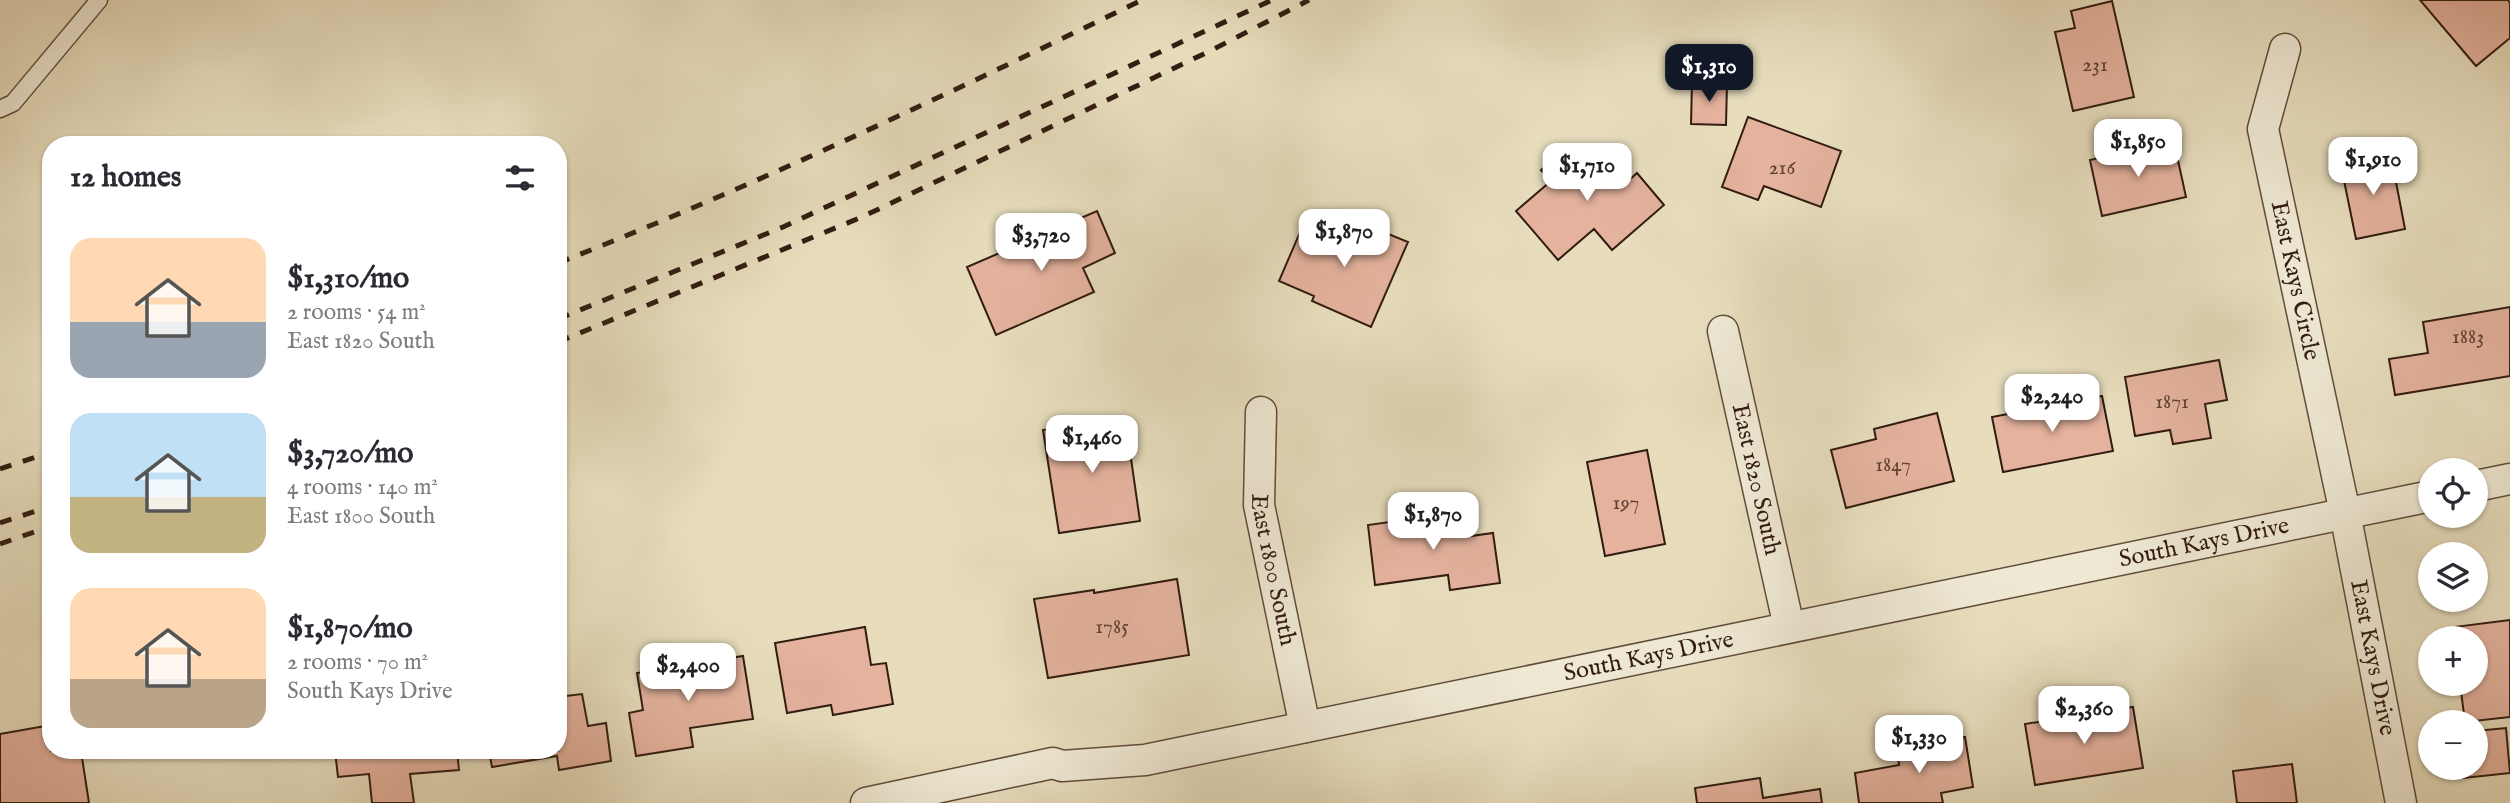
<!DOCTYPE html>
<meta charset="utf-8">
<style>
body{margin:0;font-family:"IM FELL English",serif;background:#f7f7f7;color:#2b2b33;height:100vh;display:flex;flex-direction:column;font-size:26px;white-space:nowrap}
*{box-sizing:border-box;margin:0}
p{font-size:23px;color:#7c7c81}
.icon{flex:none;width:38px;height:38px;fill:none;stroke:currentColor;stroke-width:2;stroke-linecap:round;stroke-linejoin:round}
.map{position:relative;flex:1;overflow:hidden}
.drawer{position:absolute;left:42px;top:136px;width:525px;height:623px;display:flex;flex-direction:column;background:#fff;border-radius:28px;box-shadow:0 2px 5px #0004}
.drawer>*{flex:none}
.tools{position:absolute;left:2418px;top:458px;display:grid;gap:14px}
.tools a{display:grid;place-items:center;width:70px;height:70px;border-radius:50%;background:#fff;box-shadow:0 2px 5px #0004;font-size:35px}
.price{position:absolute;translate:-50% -60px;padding:0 16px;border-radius:14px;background:#fff;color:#222;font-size:23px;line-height:46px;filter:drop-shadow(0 2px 4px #0008)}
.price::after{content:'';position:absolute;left:50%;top:42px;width:21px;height:16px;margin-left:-10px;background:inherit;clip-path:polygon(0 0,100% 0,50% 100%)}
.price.selected{background:#111827;color:#fff}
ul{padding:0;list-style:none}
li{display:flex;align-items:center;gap:21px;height:175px;padding:0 28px}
li span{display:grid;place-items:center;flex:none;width:196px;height:140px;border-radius:21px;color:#555}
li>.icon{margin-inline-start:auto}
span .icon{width:84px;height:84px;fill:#fffc;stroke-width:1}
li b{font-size:30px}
h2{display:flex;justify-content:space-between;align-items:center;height:84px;padding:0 28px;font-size:30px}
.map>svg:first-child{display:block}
.building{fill:#e4b29d;stroke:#321c11;stroke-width:2}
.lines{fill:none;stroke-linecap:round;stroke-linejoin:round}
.lane-casing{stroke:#5f4c3c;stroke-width:19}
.street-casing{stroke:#5f4c3c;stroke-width:33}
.lane{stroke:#efe9d4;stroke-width:16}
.street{stroke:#efe9d4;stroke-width:30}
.rail{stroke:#321c11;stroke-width:5;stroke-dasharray:12 12;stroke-linecap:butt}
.labels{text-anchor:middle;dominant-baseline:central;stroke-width:5;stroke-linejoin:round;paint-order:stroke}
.number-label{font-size:21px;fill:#5e4234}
.street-label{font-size:24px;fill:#321c11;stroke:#efe9d4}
</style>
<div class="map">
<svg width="2510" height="803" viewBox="0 0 2510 803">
<rect width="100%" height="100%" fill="#e7ddbd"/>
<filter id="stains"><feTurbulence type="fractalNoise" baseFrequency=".00286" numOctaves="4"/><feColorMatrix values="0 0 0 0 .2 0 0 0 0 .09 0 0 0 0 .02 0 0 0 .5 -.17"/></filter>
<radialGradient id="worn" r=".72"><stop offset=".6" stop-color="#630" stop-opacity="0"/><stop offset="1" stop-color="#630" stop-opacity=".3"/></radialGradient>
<!-- building -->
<path class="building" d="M2420,0H2508L2510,3V38L2476,66Z
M2112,1L2134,97L2073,111L2055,32L2075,28L2071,11Z
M1692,82L1727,83L1726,125L1691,124Z
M1748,117L1841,151L1821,207L1764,186L1758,200L1722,187Z
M2174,142L2186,197L2102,216L2090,160Z
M1596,147L1627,182L1637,173L1664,205L1612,250L1594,229L1558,260L1516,211L1551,181L1541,170L1567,148L1579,162Z
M2391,156L2405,229L2356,239L2341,166Z
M1097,211L1115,253L1083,268L1094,292L996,335L967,267Z
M1307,216L1368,242L1374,228L1408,242L1371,327L1312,301L1314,296L1279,281Z
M2510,307V376L2395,395L2389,359L2428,353L2423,322Z
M2219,360L2227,400L2205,404L2211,438L2173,444L2170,430L2135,436L2125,377Z
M2102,396L2113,451L2003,472L1992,417Z
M1937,413L1954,481L1846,508L1831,450L1876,439L1874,429Z
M1125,417L1140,521L1059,533L1043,430Z
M1647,450L1665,544L1605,556L1587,462Z
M558,509L564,539L558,540Z
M1469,511L1471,536L1493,533L1500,583L1450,590L1448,575L1375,585L1368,525Z
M1177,579L1189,655L1048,678L1034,599L1094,590V593Z
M51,619V651L44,620Z
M2510,620V717L2465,722L2460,684H2476V639H2455L2454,627Z
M865,627L871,665L886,663L893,704L833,715L831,705L787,713L775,643Z
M743,656L753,719L690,728L693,747L636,756L629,713L643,710L637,673Z
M582,694L588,726L606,723L611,761L559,770L557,756L492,767L489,751H558V697Z
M2133,707L2143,768L2035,785L2025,724Z
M51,725V751H81L89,803H0V734Z
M2506,728L2510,773L2464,778L2463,768H2476V731Z
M1965,737L1973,787L1941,793L1943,803H1859L1855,773L1899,765L1897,749Z
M335,751H457L459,770L410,774L414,803H372L369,774L338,777Z
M2292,764L2297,803H2237L2233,771Z
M1760,778L1763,798L1820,789L1822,803H1697L1695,788Z"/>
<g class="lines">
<!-- lane casing -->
<g class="lane-casing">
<path id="lane" d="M0,109L13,103L99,0"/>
</g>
<!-- street casing -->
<g class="street-casing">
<g id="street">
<path id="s1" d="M2285,49L2263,129L2345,513L2401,803"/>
<path id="s2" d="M1723,331L1789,627"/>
<path id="s3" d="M1261,412L1259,505L1305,727"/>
<path d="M2476,486L2510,479"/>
<path id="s4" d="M866,803L1053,763L1062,766L1145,760L2431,496"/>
</g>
</g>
<!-- lane -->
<use href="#lane" class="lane"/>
<!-- street -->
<use href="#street" class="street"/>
<!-- rail -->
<path class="rail" d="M558,263C757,185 950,93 1142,0
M558,319L783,227L1272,0
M558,342L862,217L1212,50L1309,0
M0,469L51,452
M0,523L51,506
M0,544L51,526"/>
</g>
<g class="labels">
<!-- number labels -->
<g class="number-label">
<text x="2095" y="65">231</text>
<text x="1782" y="168">216</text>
<text x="2468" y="337">1883</text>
<text x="2172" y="402">1871</text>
<text x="1893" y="465">1847</text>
<text x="1626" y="503">197</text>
<text x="1112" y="627">1785</text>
</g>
<!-- street labels -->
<g class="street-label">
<text stroke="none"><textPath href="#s1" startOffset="238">East Kays Circle</textPath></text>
<text stroke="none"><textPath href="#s2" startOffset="152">East 1820 South</textPath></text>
<text stroke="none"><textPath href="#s4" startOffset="1365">South Kays Drive</textPath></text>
<text stroke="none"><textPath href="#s3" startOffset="159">East 1800 South</textPath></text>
<text stroke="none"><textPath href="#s4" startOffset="798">South Kays Drive</textPath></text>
<text stroke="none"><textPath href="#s1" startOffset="623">East Kays Drive</textPath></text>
</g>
</g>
<rect width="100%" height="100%" filter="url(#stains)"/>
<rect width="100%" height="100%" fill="url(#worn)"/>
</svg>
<div class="tools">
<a><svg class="icon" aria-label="locate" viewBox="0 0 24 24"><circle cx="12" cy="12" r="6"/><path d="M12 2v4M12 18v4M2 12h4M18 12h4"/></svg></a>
<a><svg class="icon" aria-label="layers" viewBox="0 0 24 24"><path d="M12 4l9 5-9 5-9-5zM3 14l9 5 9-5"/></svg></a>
<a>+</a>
<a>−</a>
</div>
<b class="price selected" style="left:1709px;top:104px">$1,310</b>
<b class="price" style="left:2138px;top:179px">$1,850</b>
<b class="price" style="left:2373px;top:197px">$1,910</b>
<b class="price" style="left:1587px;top:203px">$1,710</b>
<b class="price" style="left:1344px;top:269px">$1,870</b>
<b class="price" style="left:1041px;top:273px">$3,720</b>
<b class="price" style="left:2052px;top:434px">$2,240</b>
<b class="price" style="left:1092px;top:475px">$1,460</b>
<b class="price" style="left:1433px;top:552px">$1,870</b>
<b class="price" style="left:688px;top:703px">$2,400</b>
<b class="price" style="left:2084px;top:746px">$2,360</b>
<b class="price" style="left:1919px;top:775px">$1,330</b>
<section class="drawer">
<h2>12 homes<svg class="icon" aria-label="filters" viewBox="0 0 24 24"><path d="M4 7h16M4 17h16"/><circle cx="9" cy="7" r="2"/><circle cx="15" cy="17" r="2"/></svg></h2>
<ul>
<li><span style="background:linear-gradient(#ffd9b3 60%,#9aa5b1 0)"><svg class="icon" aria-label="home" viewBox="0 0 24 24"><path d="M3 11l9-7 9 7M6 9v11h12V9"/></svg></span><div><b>$1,310/mo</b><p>2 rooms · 54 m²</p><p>East 1820 South</p></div></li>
<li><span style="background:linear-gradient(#bfe0f5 60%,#c2b280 0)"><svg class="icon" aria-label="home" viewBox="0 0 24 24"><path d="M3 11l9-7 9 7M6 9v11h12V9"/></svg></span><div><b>$3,720/mo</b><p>4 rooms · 140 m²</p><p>East 1800 South</p></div></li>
<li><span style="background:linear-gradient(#ffd9b3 65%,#b9a48a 0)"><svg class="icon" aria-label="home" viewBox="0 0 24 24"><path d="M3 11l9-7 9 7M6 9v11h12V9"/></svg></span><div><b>$1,870/mo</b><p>2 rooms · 70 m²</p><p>South Kays Drive</p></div></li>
</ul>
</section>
</div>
